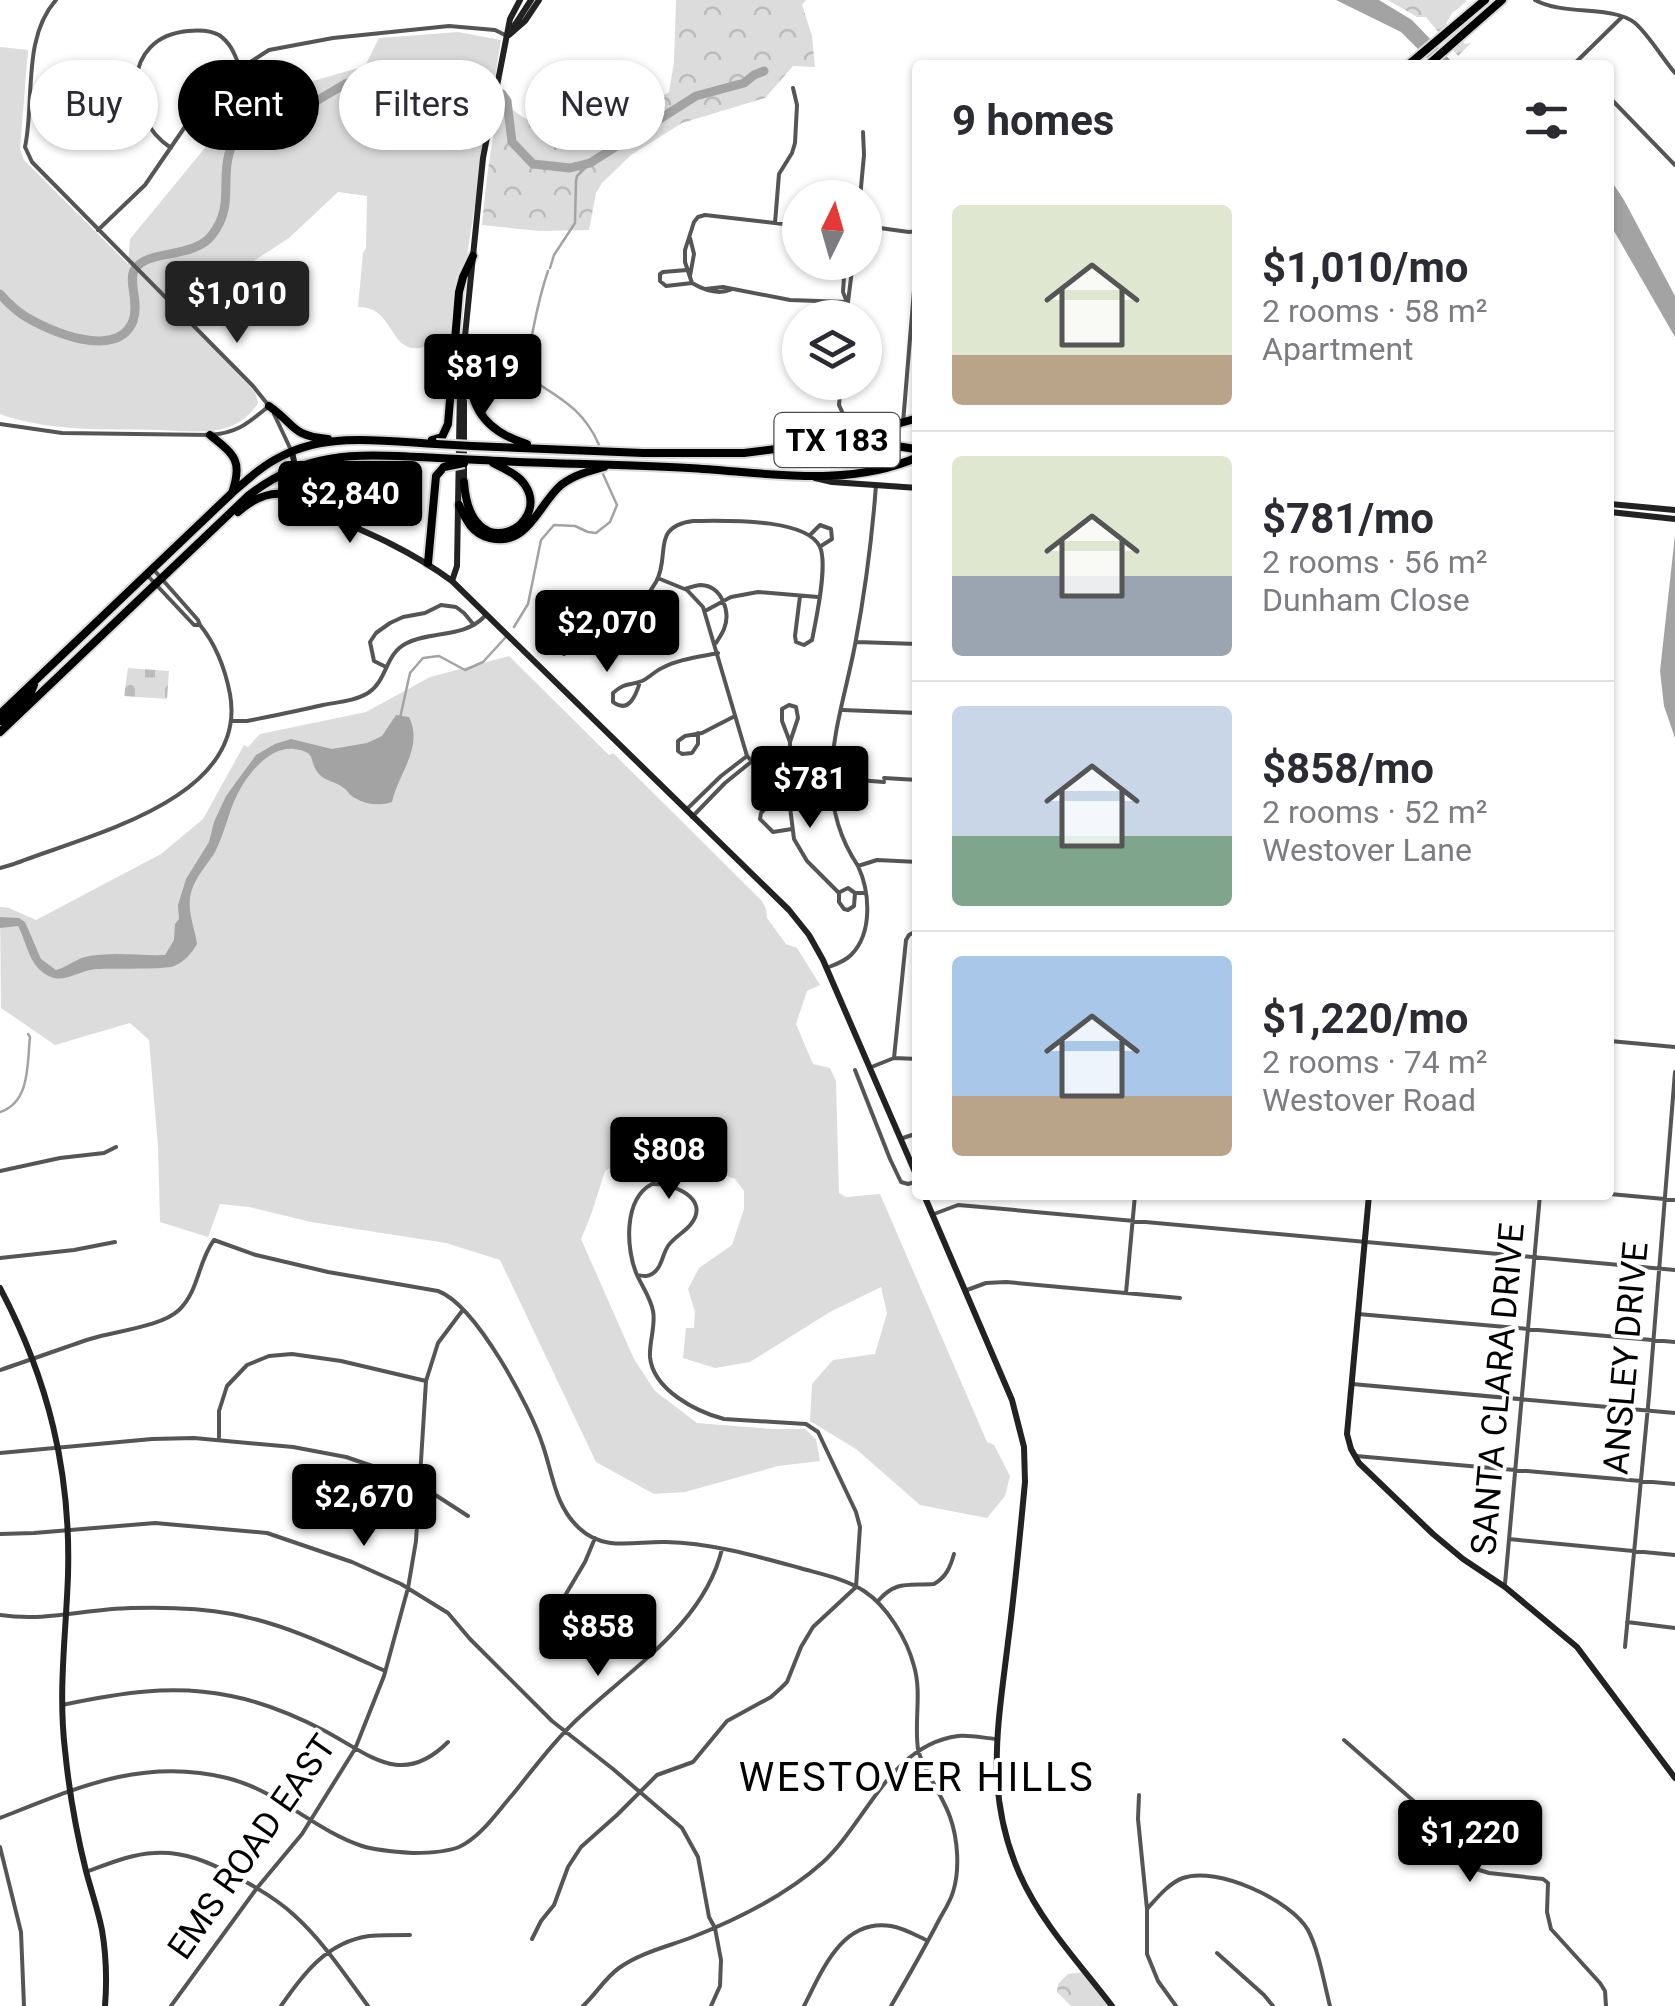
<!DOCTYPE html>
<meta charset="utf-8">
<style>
body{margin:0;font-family:Roboto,sans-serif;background:#f7f7f7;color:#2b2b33;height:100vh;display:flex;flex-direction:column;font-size:38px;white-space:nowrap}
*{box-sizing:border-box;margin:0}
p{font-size:32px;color:#7c7c81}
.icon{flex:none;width:55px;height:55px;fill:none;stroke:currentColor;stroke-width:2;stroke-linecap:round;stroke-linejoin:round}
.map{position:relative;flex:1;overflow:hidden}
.sheet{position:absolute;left:912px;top:60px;width:702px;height:1140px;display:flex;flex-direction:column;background:#fff;border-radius:10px;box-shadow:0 2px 8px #0004}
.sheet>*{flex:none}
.top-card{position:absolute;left:30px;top:60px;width:732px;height:90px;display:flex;gap:20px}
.needle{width:65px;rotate:5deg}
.controls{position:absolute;left:782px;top:180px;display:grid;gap:20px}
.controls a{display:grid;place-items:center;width:100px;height:100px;border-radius:50%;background:#fff;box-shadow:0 2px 8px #0004;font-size:50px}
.price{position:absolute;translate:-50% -85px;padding:0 22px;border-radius:10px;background:#000;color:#fff;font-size:32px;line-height:65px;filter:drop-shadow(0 2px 5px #0008)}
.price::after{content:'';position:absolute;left:50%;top:60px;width:30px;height:22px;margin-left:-15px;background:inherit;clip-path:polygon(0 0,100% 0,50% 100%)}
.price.on{background:#222;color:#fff}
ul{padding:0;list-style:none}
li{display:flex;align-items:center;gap:30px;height:250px;padding:0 40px}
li+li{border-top:2px solid #e1e1e2}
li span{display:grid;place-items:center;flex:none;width:280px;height:200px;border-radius:10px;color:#555}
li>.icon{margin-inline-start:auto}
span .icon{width:120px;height:120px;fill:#fffc;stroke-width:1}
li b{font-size:42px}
h2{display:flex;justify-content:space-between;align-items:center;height:120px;padding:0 40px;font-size:42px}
.pill{padding:0 35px;border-radius:45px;background:#fff;box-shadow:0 2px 8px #0004;font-size:35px;line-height:90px}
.pill.on{background:#000;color:#fff}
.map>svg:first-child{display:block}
.grass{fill:#dcdcdc}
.cemetery{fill:url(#cemetery-stones)}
.park{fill:url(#park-crowns)}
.water{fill:#a3a3a3}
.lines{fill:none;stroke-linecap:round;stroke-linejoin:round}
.stream{stroke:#a3a3a3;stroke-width:2.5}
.river{stroke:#a3a3a3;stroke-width:9}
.primary-casing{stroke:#dbdbdb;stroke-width:12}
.street{stroke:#555;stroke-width:4}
.secondary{stroke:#222;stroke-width:6}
.primary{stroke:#000;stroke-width:8}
.primary-bridge-casing{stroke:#dbdbdb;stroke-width:12;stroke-linecap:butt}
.primary-bridge{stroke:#000;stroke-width:8}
.labels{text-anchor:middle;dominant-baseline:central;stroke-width:8;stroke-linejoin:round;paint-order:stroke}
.shield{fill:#fff;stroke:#4c4c4c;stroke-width:2.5}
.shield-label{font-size:32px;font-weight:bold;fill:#000}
.street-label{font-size:35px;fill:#000;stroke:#fff}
.quarter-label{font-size:40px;letter-spacing:2.5px;fill:#000;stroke:#fff}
</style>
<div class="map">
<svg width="1675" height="2006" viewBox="0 0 1675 2006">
<defs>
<pattern id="cemetery-stones" width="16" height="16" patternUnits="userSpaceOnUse" patternTransform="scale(2.5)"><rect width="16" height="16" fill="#dcdcdc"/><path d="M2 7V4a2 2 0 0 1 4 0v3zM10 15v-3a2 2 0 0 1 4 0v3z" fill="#bbb"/></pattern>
<pattern id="park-crowns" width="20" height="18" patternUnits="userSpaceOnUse" patternTransform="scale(2.5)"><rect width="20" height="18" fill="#dcdcdc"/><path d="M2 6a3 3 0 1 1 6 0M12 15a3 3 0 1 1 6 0" fill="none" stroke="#bbb"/></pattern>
</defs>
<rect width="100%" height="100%" fill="#fff"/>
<!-- grass -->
<path class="grass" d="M458,32L501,40L467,255L456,278L449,336C437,337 432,346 420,348C389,353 394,306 358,307L363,253L366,248L367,196L338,192L289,238L246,266L213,296L191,325L255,392L258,403C252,413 241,423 229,427C208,434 183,431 160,430C110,429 48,432 0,414V47L28,50L20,149L24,160L128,264L130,239L200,154L240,102L365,66L379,38Z
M509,656L609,755L613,753L762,901L766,909L767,918L786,944L797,948L820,985L807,991L796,1024L813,1064L830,1068L836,1081L839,1193L846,1197L880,1194L987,1442L994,1445L1010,1476L1005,1496L987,1518L920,1505L856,1449L810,1421L812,1384L833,1360L875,1354L887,1313L881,1287L830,1312L750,1362L715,1368L683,1358L686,1328H694L695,1312L688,1289L699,1268L732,1245L744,1209V1191L735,1179L707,1168L692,1151L671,1138L655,1143L605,1171L591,1215L581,1239L634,1359L655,1391L697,1423L773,1429H805L816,1439L820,1461L778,1466L685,1492L654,1494L596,1462L500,1260L446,1243L311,1222L249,1207L220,1204L208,1237L160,1222L158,1146L149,1040L130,1023L55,1045L1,1008L0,907L9,908L36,920L161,854L203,819L244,745L248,747L260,734L366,712L430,677Z"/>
<!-- cemetery -->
<path class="cemetery" d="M128,668L169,671L167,699L124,696Z"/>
<!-- park -->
<path class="park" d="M676,0H806L802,5L812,36L815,67L793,66L765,98L682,123L631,155L602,183L596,193L589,230L539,231L482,225C486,184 490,141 502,102C510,108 519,115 528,120C574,142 629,116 669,92L674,62Z
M1388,0H1465L1467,1L1452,13L1446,24L1465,44L1471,43L1458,56L1426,17H1417Z
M1084,1972L1109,2006H1071L1057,1992L1058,1984L1068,1974Z"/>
<!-- water -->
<path class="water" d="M1336,0H1379L1412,20L1455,65H1434L1401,32Z
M1610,179L1624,200L1675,296V337L1610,224Z
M1675,535V738L1664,706L1660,671Z
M396,715L409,717C424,747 398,774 392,802C380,806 366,805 355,798C350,796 348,791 344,788C335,781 326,782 318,773C308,760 318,752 294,749C269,746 247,775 237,795C228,813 225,833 215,852C206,867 192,880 190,899C188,913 195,929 197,944C192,953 184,962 174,966C165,970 111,968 96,969C81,970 64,983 51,977C29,968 28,945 18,926L0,928V917L19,918L25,922L41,959L56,970C67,967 74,960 85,957C111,951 139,956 165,955L174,940L175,924L179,919L178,905L186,879L209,842L214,822L226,796L256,755L275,744L291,739L332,749L367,743L382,736Z"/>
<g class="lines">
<!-- stream -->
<path class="stream" d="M550,268L554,255L575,223L576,181L577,176L590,163
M548,271C541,291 537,310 533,330C531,344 523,357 521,372C554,396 582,405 599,445
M514,627L528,604L541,540L554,525L575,526L588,532L596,533L610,522L617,505L603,474
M400,718L410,673L423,658L439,656L465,670L483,662L505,638
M0,1112C31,1102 27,1062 30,1037L28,1034"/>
<!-- river -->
<path class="river" d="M502,94L507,101L512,142L533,164L570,168L590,163L696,96L744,83L754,75L764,71
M0,294C7,302 14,309 23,315C48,331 117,361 133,321C140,302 127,280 135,269C148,249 194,259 212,235C234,207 221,182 229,154C234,134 245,115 259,100L282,98L298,104L313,103L345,84L395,72L432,78L467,75L485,76L490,80"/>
<!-- primary casing -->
<g class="primary-casing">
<path id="primary" d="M1408,65L1485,0
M1428,65L1502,0
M464,354C471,402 477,429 527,444
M269,406C296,425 291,436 328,439
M210,435C235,455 243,461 232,493
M432,440L442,437L448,424L459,292L463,277L473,256
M828,445C859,446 887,442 918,450
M472,446L643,453H744L815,444L862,434L918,418
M480,460C549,464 619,464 689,468C764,472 846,489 918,457
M464,482C470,570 552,526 525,485C518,474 504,469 493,463
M459,505C466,520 472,534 490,538C528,547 538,505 561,485C574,475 589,471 604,467
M238,512C254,498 276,487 297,499C310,507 317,515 333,518
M428,563L436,476L444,467
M0,714L232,493C248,479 263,465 282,456C328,432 386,441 436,444
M0,721L31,692L34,685
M0,732L248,496C310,447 365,455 438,458"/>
</g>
<!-- street -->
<path class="street" d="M56,0C22,38 35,100 25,147L32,162L253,386L269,406
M1535,0C1564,16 1613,5 1635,23C1648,34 1663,59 1675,73
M1573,65L1622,17
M1610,98L1675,165
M171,148C123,116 121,37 188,31C198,30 210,30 219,35C231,43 235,55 240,68
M860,198L864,155L863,132
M775,223L779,174L792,153L795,143L797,105L793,88
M865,226L909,232L918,231
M98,230L145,185L202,102L230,75L269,50L333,38L449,26L495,30L505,35
M690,238L694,254L690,276
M845,262L843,292L847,302
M687,270L663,272L660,274V281L666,286L692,283
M705,289L723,287L790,300L847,302
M730,290C717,295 704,290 692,283L685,262V250L694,222L698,217L705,215L800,226
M846,318L853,262
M841,382L839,405L853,436
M274,414L291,450
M903,423L917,254
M0,424L62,433L210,435C238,433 248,423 269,406
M916,488L915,505H918
M810,535L820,525L831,529L832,539L821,546
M147,575L194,625H200L198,620L154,570
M660,579L687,590L703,607L747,756C757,768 775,771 790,771
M685,589C688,588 698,585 701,585C722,586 731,612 724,629C722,634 719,638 716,643
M705,611L731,597L758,592L818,597
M581,628C581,639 574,648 564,654L557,649L554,642L561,634C599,615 630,627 656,582C671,555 650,527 693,521C723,521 806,517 820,547C828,565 816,620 812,640L804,645L796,642L795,636L800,596
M856,642L918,644
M384,666L374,661L370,642L376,633L390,623L403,617L425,613L441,605L456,607L464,613L474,625
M640,682C636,695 629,714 613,702V693C625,682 629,686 642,681C649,678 655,671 662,668C679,659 699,657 718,653
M843,710L918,713
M231,721H247C272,716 298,711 323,705C338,702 355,701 368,693C387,681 385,655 405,644C431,630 463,639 485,616
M698,733V744L692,753L682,754L678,751V741L685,736L702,733L735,716
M790,742L782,721V709L789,705L796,707L798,718L790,742V807L794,839L807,861L839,893V902L844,909L848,910L854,906L855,893
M792,763L823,764
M831,778L884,782
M884,778L918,780
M789,807L766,808L761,813L760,819L773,832L792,829
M687,809L721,776L747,756
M692,817L725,783L751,762
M858,866C809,793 840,723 855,645C865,592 872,539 876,485
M0,868L14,864C87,835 249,800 230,694C225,668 217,646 200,625
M840,892L848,888L855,893H866
M829,967C837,964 845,961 851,955C873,933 870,892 858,866L877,860L918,862
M1610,1041L1675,1047
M894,1058L906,940L909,935L918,930
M869,1068L894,1058L918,1059
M855,1070L890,1159L901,1182L908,1184L918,1181
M903,1138L918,1133
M0,1171L60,1158L104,1153L116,1147
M652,1184C672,1183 711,1198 691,1224C684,1233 674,1237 668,1246C662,1255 662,1268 652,1274C647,1277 644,1276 637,1275C626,1250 623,1199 652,1184Z
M1610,1194L1675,1200
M934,1214L958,1205L970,1206L1675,1270
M0,1258L74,1250L115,1242
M967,1290L986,1283L1006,1282L1180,1298
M1126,1293L1135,1195
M1358,1314L1675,1342
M0,1370C30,1360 60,1349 90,1339C115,1331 161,1327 179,1310C199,1291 198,1261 214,1240L256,1255L328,1272L438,1291C476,1305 531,1408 543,1446C553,1475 555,1506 579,1528C604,1552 635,1541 666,1542C711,1543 756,1556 800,1568C821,1574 846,1579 864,1591C887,1606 907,1639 914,1666C922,1693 914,1721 918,1749C920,1764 944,1798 950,1817C958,1839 960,1870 953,1892C950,1902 944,1911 939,1920C924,1949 908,1977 891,2006
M1352,1384L1675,1413
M219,1437V1411L227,1386L247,1365L269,1356L292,1354L341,1361L426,1381
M0,1453L152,1439L194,1438L293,1447L346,1457L393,1473L423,1487L468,1516
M1356,1456L1675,1484
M0,1534L34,1533L155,1523L267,1533L352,1562L401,1584L448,1613L470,1639L552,1721L613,1769L682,1828L698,1857L709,1917L715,1928L721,1960L720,1986L711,2006
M1509,1539L1675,1555
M1505,1584L1540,1195
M563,1599L585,1562L595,1538
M878,1601C896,1580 908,1586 934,1584C946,1577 950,1568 954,1554
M0,1615C47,1622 85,1609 131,1608C164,1607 200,1608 232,1614C286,1624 337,1649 385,1671
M1627,1622L1675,1628
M1625,1647L1649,1396L1675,1072
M62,1705C119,1693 173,1684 231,1696C262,1702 296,1716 325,1731C370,1755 402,1788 448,1742
M1344,1740L1441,1825L1454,1850L1464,1862L1473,1868L1489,1873L1543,1879L1548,1883L1547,1912L1551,1929L1600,1983L1605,1991L1606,2006
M1139,1795L1138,1819L1147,1909V1954L1158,1981L1176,2006
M0,1818C76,1788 143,1757 227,1778C277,1790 314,1830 362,1846C378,1851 397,1852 414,1853C429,1853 446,1852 459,1847C481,1837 498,1811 513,1794C534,1768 558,1736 583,1714C635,1666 705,1621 722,1549
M0,1847L21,1932L24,2006
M86,1872C108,1864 131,1854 154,1853C184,1851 209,1862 235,1876C256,1887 277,1899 294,1915C323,1941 345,1975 368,2006
M1147,1909C1157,1898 1169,1883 1183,1878C1217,1866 1291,1900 1308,1930C1319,1951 1324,1983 1330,2006
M532,1939L541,1921L554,1905L568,1867L581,1847L617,1815L657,1775L693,1762L727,1721L771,1697L781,1688L787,1682L801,1647L813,1627L856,1587L860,1527L856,1512L818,1432L806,1424L724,1419C697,1412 653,1390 650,1357C649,1342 656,1325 653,1311C651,1299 642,1286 637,1275
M1217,1953L1264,1995L1273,2006
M171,2006L257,1888L302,1834L355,1749L384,1676L408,1588L416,1541L426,1381L438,1343L462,1311
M281,2006C303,1974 327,1942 369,1936C382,1935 396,1935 410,1935
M583,2006C596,1994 605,1978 619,1968C640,1953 666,1947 690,1938C736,1920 785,1896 822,1863C867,1822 890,1745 958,1736C971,1735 984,1738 996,1739
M804,2006C822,1971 842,1918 891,1926C904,1928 917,1936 928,1941"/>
<!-- secondary -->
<path class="secondary" d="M511,31L531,0
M509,35L525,21L539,0
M292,451C302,515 342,519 391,544C413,555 433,567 452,581L789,910L809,935L823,960L918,1179
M815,478L832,482L918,488
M464,482V401
M1610,504L1675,510
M1610,512L1675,519
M452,581L457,566L460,386L473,256L483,158L510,19L520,0
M924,1195L1012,1400L1024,1447L1025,1482C1020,1535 1015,1589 1008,1642C998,1726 984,1794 1020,1875C1042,1924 1080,1964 1112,2006
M1369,1195L1347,1434L1351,1449L1359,1463L1433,1534L1463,1559L1505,1587L1577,1647L1675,1778
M0,1288C48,1379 71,1471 68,1575C66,1634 58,1691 65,1750C69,1791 76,1831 86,1871C91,1890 98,1910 102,1930C106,1954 107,1981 105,2006"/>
<!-- primary -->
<use href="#primary" class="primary"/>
<!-- primary-bridge casing -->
<g class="primary-bridge-casing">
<path id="primary-bridge" d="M436,444L472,446
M438,458L480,460
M444,467L464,463"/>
</g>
<!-- primary-bridge -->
<use href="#primary-bridge" class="primary-bridge"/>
</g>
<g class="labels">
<!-- shield labels -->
<rect class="shield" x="774.5" y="413" width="125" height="54" rx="8"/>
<g class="shield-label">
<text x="837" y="440">TX 183</text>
</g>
<!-- street labels -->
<g class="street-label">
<text transform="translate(1626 1358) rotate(-85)">ANSLEY DRIVE</text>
<text transform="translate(1498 1389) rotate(-85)">SANTA CLARA DRIVE</text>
<text transform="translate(252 1847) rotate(-55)">EMS ROAD EAST</text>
</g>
<!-- quarter labels -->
<g class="quarter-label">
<text x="917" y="1777">WESTOVER HILLS</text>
</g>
</g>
</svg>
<div class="controls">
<a><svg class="needle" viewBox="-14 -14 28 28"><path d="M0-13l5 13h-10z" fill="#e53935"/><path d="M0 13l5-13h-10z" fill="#7c7c81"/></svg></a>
<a><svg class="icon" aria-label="layers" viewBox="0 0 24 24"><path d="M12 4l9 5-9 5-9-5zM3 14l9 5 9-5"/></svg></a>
</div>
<b class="price on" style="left:237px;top:346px">$1,010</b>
<b class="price" style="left:483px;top:419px">$819</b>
<b class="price" style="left:350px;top:546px">$2,840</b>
<b class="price" style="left:607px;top:675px">$2,070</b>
<b class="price" style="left:810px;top:831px">$781</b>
<b class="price" style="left:669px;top:1202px">$808</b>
<b class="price" style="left:364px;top:1549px">$2,670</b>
<b class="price" style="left:598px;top:1679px">$858</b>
<b class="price" style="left:1470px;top:1885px">$1,220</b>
<div class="top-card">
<a class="pill">Buy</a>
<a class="pill on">Rent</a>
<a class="pill">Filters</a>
<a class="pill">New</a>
</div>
<section class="sheet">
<h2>9 homes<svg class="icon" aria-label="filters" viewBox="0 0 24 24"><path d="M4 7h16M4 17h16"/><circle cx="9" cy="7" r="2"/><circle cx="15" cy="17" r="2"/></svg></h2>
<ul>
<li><span style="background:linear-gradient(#dfe7d0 75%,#b9a48a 0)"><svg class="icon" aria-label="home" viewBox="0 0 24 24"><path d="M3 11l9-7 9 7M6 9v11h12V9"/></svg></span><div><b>$1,010/mo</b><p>2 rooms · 58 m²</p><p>Apartment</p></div></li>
<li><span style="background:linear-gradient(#dfe7d0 60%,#9aa5b1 0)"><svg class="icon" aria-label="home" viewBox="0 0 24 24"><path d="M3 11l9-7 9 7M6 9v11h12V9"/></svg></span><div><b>$781/mo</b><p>2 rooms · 56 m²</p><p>Dunham Close</p></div></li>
<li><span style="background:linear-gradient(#c9d6e8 65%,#7fa58c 0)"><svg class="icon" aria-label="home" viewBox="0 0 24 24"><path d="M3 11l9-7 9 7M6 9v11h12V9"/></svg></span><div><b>$858/mo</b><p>2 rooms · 52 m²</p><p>Westover Lane</p></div></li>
<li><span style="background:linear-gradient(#a9c7e8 70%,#b9a48a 0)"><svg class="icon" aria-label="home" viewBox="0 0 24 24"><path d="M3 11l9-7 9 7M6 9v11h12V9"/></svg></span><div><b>$1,220/mo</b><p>2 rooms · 74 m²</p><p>Westover Road</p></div></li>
</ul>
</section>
</div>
